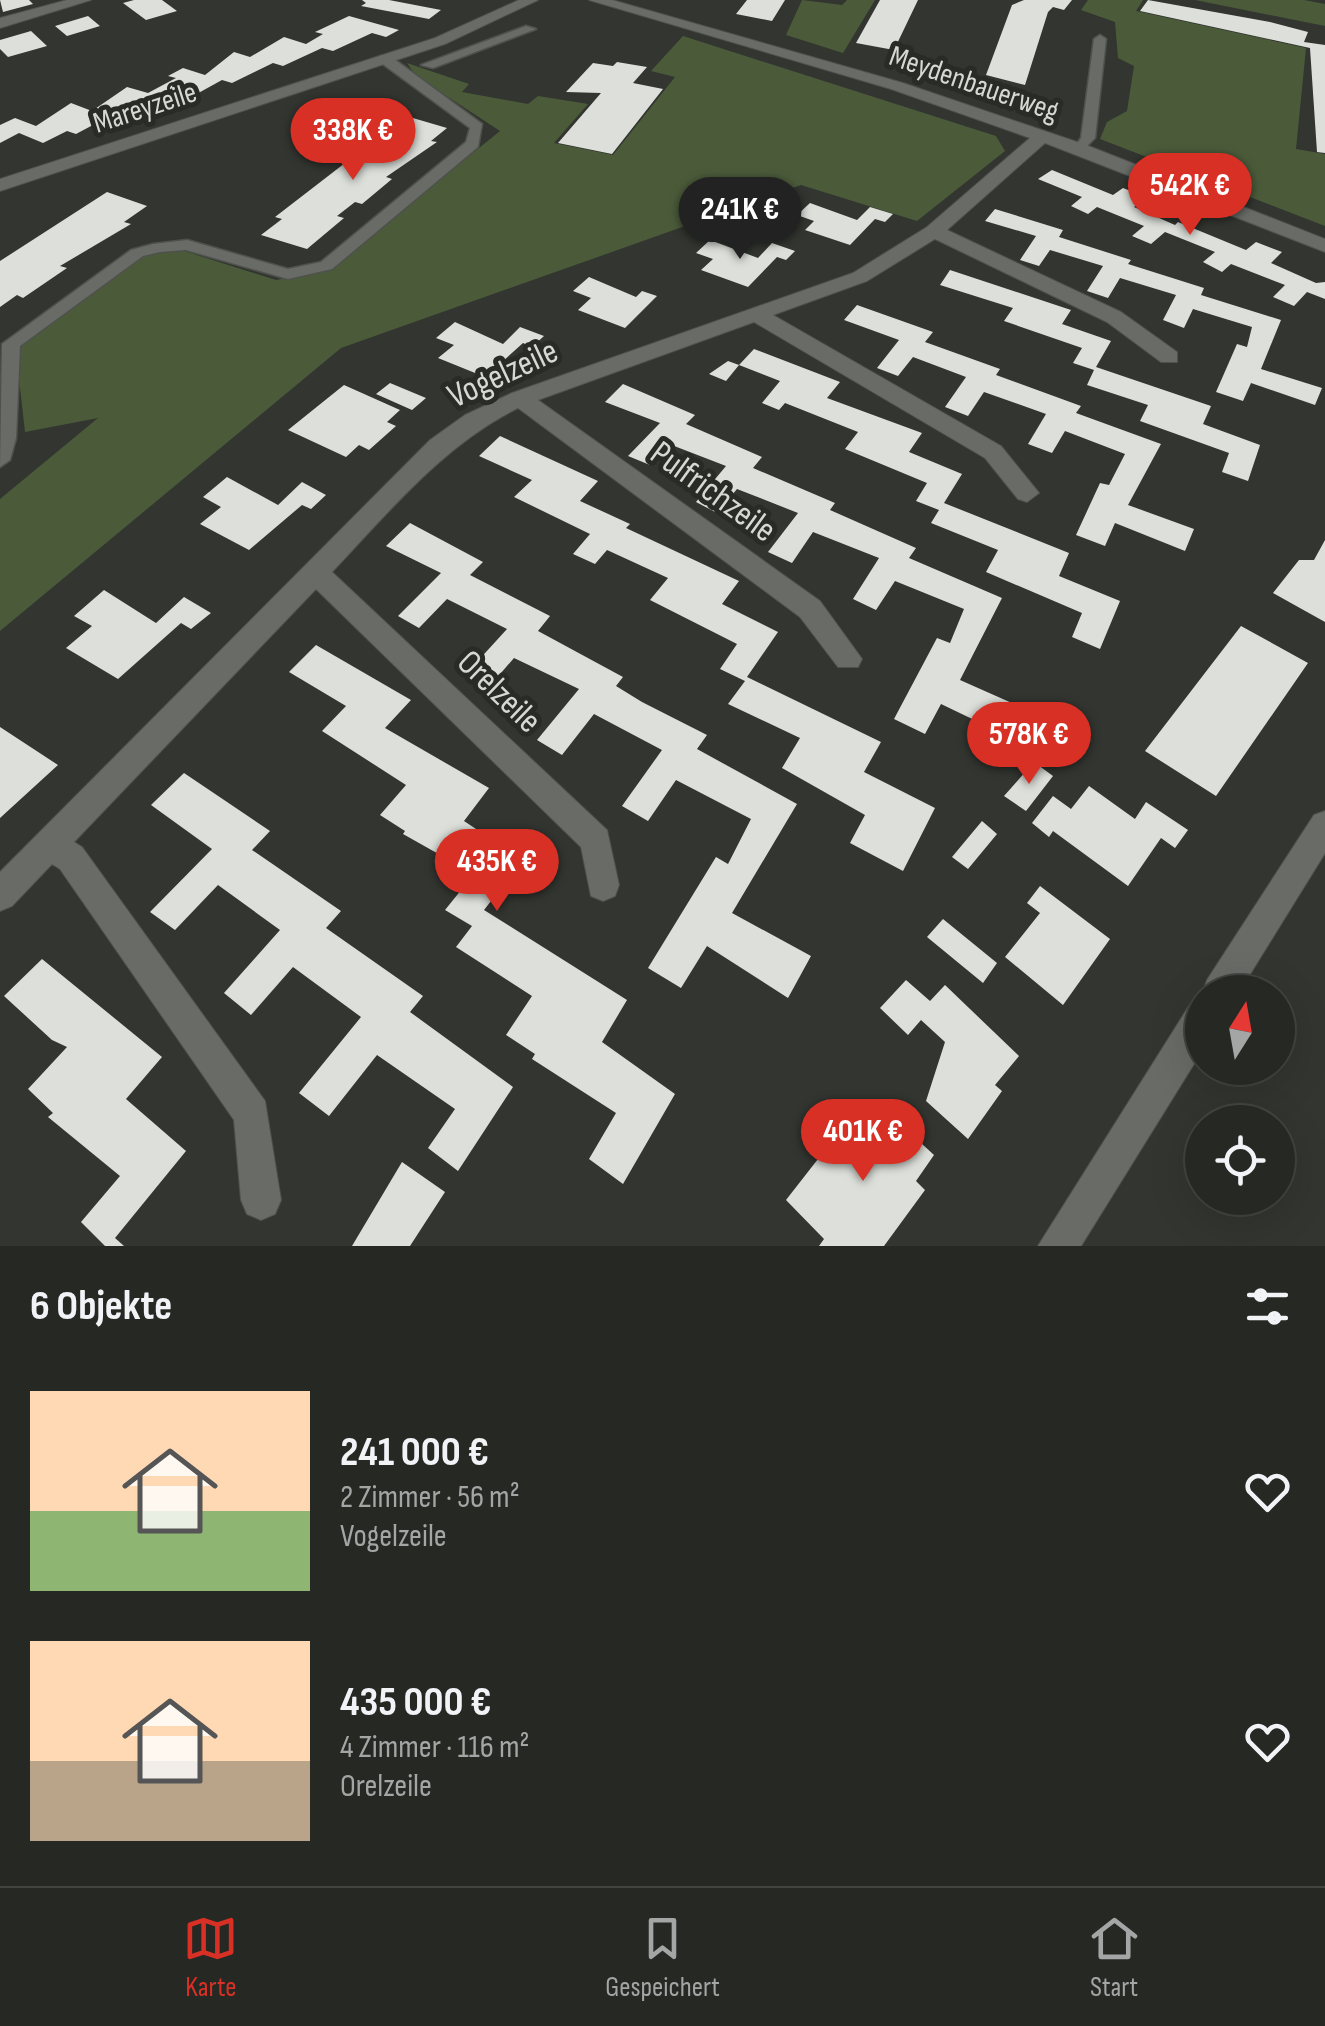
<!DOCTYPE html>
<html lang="de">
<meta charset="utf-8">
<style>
body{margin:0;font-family:"Sofia Sans Condensed",sans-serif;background:#323431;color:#f1f3f6;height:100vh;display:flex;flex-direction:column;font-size:38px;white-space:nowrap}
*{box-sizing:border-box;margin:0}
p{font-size:32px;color:#a4a6a6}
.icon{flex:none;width:55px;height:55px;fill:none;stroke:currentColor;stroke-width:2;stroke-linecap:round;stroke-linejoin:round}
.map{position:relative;height:1246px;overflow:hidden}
.drawer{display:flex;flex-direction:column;background:#262824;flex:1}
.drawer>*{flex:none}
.needle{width:65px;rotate:11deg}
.fabs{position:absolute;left:1185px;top:975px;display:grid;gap:20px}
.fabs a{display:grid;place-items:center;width:110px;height:110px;border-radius:50%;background:#262824;box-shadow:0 10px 40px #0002,0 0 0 2px #424441;font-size:50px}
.price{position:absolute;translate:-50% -85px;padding:0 22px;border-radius:35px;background:#d93025;color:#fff;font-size:32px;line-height:65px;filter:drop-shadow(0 2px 5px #0008)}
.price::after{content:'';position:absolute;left:50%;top:60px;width:30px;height:22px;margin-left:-15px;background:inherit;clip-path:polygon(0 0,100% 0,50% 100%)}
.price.on{background:#222;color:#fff}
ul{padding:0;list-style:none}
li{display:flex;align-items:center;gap:30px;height:250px;padding:0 30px}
li span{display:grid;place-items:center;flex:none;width:280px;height:200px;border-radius:0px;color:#555}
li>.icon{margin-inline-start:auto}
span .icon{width:120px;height:120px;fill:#fffc;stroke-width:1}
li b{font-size:42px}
h2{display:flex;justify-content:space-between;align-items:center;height:120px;padding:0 30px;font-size:42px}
.tabs{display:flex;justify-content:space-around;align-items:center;height:140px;border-top:2px solid #424441;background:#262824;font-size:28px;color:#a4a6a6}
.tabs a{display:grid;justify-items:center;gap:5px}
.tabs .on{color:#d93025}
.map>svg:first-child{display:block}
.green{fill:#4b5b3a}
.building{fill:#dde0da}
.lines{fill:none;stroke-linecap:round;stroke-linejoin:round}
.service-casing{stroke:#4f514d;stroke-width:3}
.minor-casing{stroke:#4f514d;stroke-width:2}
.service{fill:#686b66;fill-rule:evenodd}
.minor{fill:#686b66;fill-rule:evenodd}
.labels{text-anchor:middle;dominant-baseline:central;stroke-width:10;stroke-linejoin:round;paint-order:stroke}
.far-street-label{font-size:30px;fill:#d7d8d5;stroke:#282b26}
.street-label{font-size:35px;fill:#d7d8d5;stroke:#282b26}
</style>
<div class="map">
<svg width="1325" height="1246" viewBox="0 0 1325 1246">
<rect width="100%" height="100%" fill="#323530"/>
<!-- green -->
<path class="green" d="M802,0L842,5L847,0H875L843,53L786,35Z
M1088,0H1143L1136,11L1306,48L1296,149L1325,154V226L1100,139L1107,122L1127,111L1134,66L1118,58L1115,22L1081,10Z
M1195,0H1304L1325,4V26Z
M683,36L996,136L1005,151L917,221L801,185L341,348L0,631V499L98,418L25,432L16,352L33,332L137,259L158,251L181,250L276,280L328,270L500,131L416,76L407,63L469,84L462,92L528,104L538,96L588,104L554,143L613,155L675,77L651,71Z"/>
<!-- building -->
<path class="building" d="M0,0H29L33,4L3,12Z
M134,0H162L177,11L146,20L123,3Z
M362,0H389L441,10L429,19L361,6L366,3Z
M747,0H785L772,21L736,14Z
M880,0H918L894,50L856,43Z
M1024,0H1072L1064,10L1053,7L1048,12L1025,85L986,75L1012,5Z
M1148,0L1270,22L1308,32L1304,42L1325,45V153L1317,152L1310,48L1140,11Z
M88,16L100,26L67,36L55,26Z
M349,16L399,30L386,37L372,33L333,51L322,48L283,66L273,63L232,83L222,80L193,96L175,102L165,99L119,120L108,117L76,134L67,131L43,143L19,133L0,143V125L15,118L36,126L71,103L92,111L127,87L148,93L176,78L168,76L183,68L205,75L234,52L250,57L284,37L306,44L323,34L315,32Z
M31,31L47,46L8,57L0,49V40Z
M617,62L647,67L633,83L663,89L612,154L558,143L601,93L566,92L593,63L613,66Z
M406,116L447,128L431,141L437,142L386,177L392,179L362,204L355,202L337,216L344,218L307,249L261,235L282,219L275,217Z
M1052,170L1113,195L1123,188L1146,197L1134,207L1175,225L1178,222L1246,250L1256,242L1282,252L1271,263L1316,283L1325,282V299L1307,292L1294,306L1273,297L1285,285L1231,264L1222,272L1203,262L1215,252L1165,232L1151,244L1132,236L1144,226L1097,207L1088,214L1071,206L1082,197L1038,179Z
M107,192L147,206L124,222L131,224L60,266L67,268L23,298L17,295L0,307V261Z
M810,203L857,220L870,207L893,214L885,222L875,219L850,245L805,230L814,221L797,215Z
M995,209L1063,230L1059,237L1131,260L1128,264L1204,288L1201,295L1281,320L1261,369L1322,388L1315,405L1251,383L1243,401L1216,392L1237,344L1247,347L1252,327L1193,309L1184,328L1163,320L1176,295L1120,278L1108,298L1087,291L1103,266L1050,250L1039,266L1020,260L1036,236L985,221Z
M710,240L758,258L772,243L795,251L786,260L777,257L748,287L701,270L713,259L696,253Z
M950,270L1071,310L1062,324L1111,341L1096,367L1211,406L1203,424L1260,445L1248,481L1222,472L1229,453L1140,421L1148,405L1087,385L1094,370L1073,363L1082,348L1004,321L1013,308L940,285Z
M589,277L636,297L642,291L657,296L625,328L578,310L591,298L573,291Z
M857,305L933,332L925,342L1000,369L996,375L1081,406L1076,413L1161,444L1128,505L1194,529L1185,551L1115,523L1105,546L1076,535L1100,483L1109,485L1125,454L1065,431L1052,453L1028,444L1046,414L984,392L968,416L945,407L966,377L913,357L898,376L877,368L899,340L844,320Z
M455,322L503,344L520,327L544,336L532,347L523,343L485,377L438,358L454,345L436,338Z
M754,349L840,382L827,398L922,433L909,452L962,474L944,503L1069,553L1059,576L1120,601L1100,649L1072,637L1082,613L986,572L998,550L931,523L939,510L916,501L927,483L845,449L858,432L785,403L779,410L762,403L780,381L739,365Z
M728,361L739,365L726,381L709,374Z
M390,383L426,398L412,410L376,394Z
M623,384L695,415L686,424L762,457L753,468L835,503L830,510L916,548L909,558L1002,598L960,680L1030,711L1016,740L941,704L925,734L894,719L937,638L950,643L964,609L895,581L876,610L853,599L879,558L813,532L792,563L768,552L798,513L737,489L717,513L696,502L726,466L669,444L650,465L628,456L660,423L605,402Z
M344,385L400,410L387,422L396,426L369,450L359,445L346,457L288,430Z
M500,436L598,481L580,501L630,524L626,528L739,581L722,604L778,632L747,677L881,742L864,772L935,808L903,871L850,843L865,815L782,768L800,738L728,704L745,681L720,669L737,644L650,600L668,578L607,550L595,564L573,554L590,534L514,497L532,480L479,456Z
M227,477L278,505L302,482L326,495L311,509L302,505L249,550L200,524L221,507L203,497Z
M410,523L483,562L470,575L550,616L538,631L623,677L616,686L642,702L707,735L697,749L797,804L732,913L811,956L788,998L707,946L681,988L648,968L716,857L728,864L751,819L676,780L648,821L622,806L662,750L594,714L562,755L537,740L579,689L514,658L488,688L465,675L507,629L447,599L419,628L398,616L441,573L386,546Z
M1325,540V622L1273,593L1299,560H1314Z
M104,590L156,623L184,597L211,613L191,629L181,623L118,679L66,648L92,626L74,616Z
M1241,626L1308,663L1216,796L1145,751Z
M316,645L411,700L385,728L489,788L464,821L523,860L484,910L627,1000L602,1042L675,1094L623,1184L589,1159L616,1113L532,1059L535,1054L506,1035L532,996L456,947L472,926L445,910L474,874L403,834L405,831L380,815L406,785L322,731L346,706L289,672Z
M0,727L58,765L0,818Z
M1034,762L1053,776L1026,811L1004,796Z
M184,773L270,831L252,850L341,911L326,928L423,996L410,1012L513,1087L458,1171L428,1148L455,1109L377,1055L329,1116L299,1093L361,1017L293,967L251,1015L224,993L280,930L218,885L175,930L150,912L212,849L151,805Z
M1089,786L1135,819L1146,802L1188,830L1175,848L1161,838L1128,886L1053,831L1049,837L1032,823L1053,796L1071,809Z
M982,821L997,834L968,869L952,857Z
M1040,886L1110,939L1063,1005L1005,957L1040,913L1027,903Z
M943,919L997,963L983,983L927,937Z
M42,959L162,1057L126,1099L186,1151L115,1238L124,1246H105L81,1222L120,1176L48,1117L53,1113L28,1089L67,1047L52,1040L4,996Z
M906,980L930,1001L945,985L1019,1056L995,1085L1002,1091L968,1139L926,1101L945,1042L921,1020L908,1035L880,1008Z
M883,1108L934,1155L916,1181L925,1190L884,1246H819L824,1239L786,1200L850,1118L864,1133Z
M402,1162L445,1192L410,1246H352Z"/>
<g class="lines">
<!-- service casing -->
<g class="service-casing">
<path id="service" d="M526,26L536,29L433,68L421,65Z
M1100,35L1106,39L1095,138L1080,153L1073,149L1081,138L1094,39Z
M380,56H390L482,124L478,147L332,269L288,279L186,250L160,252L143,256L20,346L16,438L10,460L0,467L2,344L131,250L153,244L187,240L288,269L321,262L466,142L470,128L380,62Z"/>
</g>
<!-- minor casing -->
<g class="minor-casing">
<path id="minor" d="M67,0H91L0,28V18Z
M519,0H538L445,44L0,191V179L435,38Z
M589,0H612L903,83L1086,145L1325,239V252L1045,143L947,230L1121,312L1177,352V362H1161L1107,322L935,239L867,281L773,315L1001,446L1039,493L1027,502L1018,499L985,458L754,322L538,400L820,601L862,659L858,667H838L800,617L518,408C442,446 390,511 332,572L607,830L619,885L615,896L603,901L591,896L581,847L316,589L74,842L82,847L265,1101L281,1200L275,1214L261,1220L247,1214L241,1200L234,1120L60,869L52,864L12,906L0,911V872L430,440L465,415L512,393L853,273L927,227L1030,138L891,89Z
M1325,811V853L1239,992L1202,995L1207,980L1314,815Z
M1202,1001V1051L1081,1246H1038L1189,1006Z"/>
</g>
<!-- service -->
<use href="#service" class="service"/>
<!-- minor -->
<use href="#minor" class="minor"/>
</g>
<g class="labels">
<!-- far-street labels -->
<g class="far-street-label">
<text transform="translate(974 84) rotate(19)">Meydenbauerweg</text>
<text transform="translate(145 108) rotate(-18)">Mareyzeile</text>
</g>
<!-- street labels -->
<g class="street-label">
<text transform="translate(503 374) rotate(-25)">Vogelzeile</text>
<text transform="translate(713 492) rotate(36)">Pulfrichzeile</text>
<text transform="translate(499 692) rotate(44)">Orelzeile</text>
</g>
</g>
</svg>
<div class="fabs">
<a><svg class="needle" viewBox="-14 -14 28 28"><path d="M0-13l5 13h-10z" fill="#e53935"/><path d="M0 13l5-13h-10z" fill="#a4a6a6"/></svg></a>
<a><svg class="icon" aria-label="locate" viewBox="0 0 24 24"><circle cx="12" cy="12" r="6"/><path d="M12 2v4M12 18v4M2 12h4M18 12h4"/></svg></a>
</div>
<b class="price" style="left:353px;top:183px">338K €</b>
<b class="price" style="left:1190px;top:238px">542K €</b>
<b class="price on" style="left:740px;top:262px">241K €</b>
<b class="price" style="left:1029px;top:787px">578K €</b>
<b class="price" style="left:497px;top:914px">435K €</b>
<b class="price" style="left:863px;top:1184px">401K €</b>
</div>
<section class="drawer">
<h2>6 Objekte<svg class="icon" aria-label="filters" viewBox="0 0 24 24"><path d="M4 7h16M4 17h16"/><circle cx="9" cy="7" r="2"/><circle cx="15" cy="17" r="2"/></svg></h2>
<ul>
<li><span style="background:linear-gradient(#ffd9b3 60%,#8fb573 0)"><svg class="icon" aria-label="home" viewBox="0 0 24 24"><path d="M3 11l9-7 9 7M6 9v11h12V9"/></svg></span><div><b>241 000 €</b><p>2 Zimmer · 56 m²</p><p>Vogelzeile</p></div><svg class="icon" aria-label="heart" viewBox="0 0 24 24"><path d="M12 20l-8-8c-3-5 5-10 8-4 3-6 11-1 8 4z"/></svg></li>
<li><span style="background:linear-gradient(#ffd9b3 60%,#b9a48a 0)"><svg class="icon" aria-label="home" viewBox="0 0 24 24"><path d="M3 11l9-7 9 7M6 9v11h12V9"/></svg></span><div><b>435 000 €</b><p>4 Zimmer · 116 m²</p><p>Orelzeile</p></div><svg class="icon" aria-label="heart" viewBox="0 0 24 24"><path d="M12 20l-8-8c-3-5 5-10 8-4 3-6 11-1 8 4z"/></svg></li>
</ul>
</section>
<nav class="tabs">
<a class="on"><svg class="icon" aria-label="map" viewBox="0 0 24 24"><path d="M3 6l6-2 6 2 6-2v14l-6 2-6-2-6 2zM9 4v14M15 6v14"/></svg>Karte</a>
<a><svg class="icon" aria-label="saved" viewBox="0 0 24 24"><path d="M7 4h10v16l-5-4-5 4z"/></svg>Gespeichert</a>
<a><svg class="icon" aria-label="home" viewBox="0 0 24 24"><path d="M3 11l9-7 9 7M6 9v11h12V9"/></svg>Start</a>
</nav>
